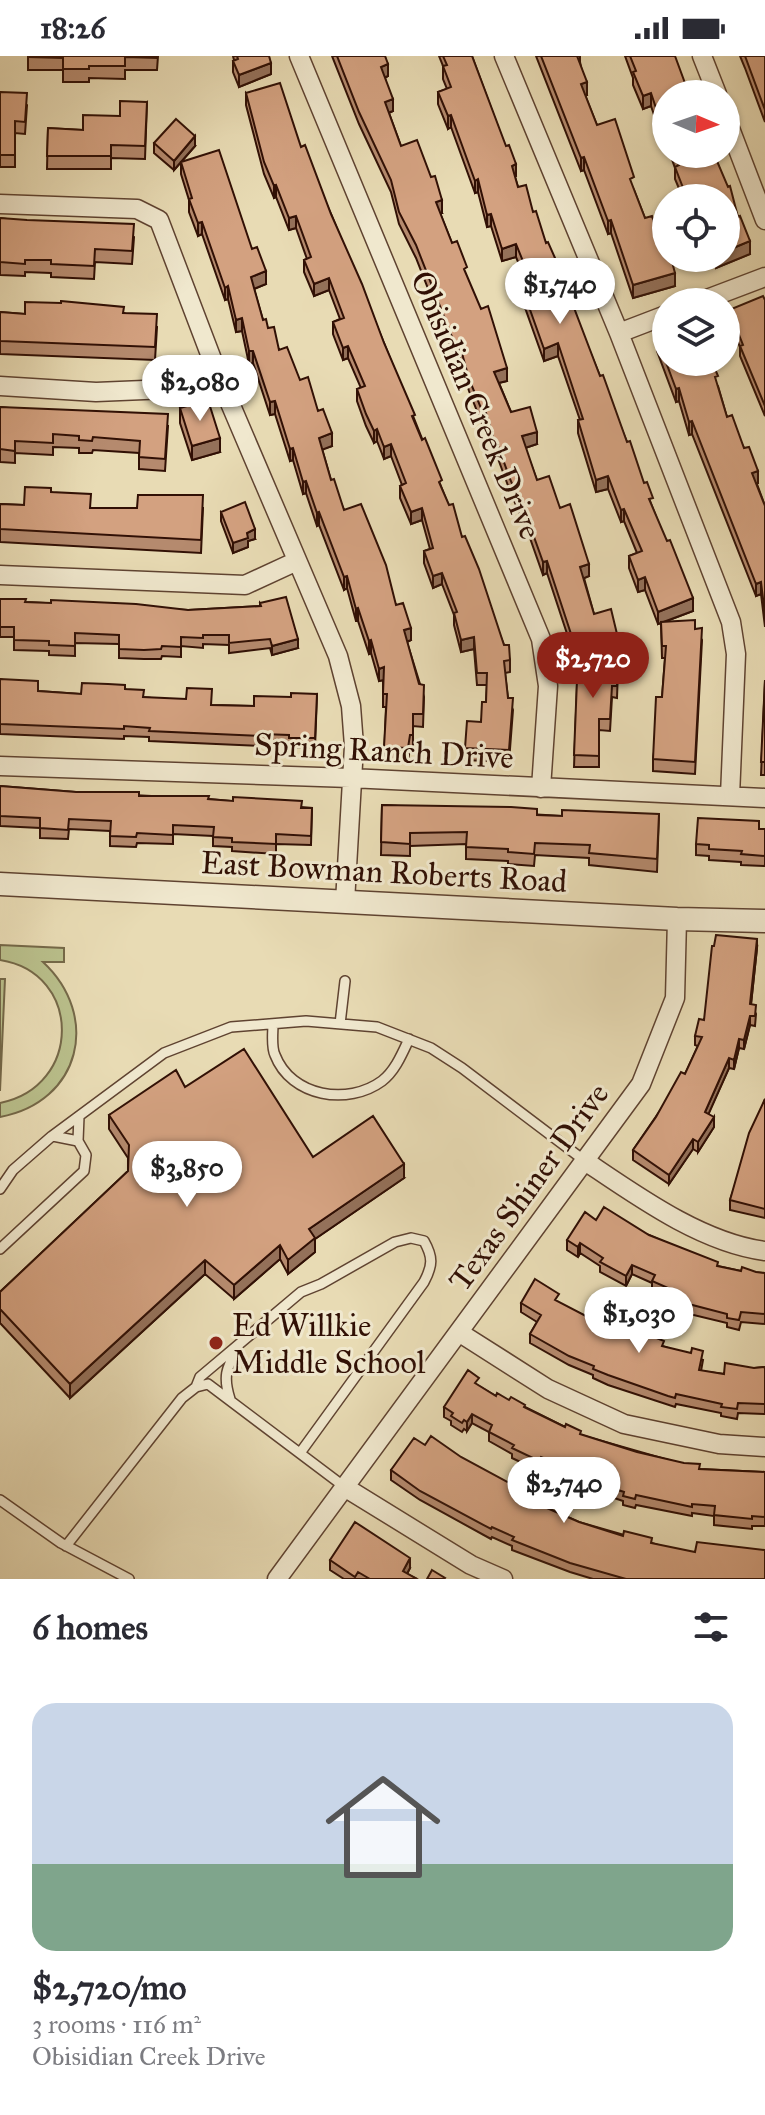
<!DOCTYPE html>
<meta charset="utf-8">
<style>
body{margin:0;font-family:"IM FELL Great Primer",serif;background:#f2f2f3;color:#2b2b33;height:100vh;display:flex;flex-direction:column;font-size:30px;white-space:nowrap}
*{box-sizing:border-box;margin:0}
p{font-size:26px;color:#7c7c81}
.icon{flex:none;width:44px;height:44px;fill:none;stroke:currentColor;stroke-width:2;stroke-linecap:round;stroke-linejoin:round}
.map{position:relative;height:1523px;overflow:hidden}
.panel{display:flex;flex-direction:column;background:#fff;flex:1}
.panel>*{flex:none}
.needle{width:52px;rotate:92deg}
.buttons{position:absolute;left:652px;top:24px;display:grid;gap:16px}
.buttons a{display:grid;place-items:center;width:88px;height:88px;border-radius:50%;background:#fff;box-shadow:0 2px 6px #0004;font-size:40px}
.price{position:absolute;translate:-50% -68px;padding:0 18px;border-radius:28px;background:#fff;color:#222;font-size:26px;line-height:52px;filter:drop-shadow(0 2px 4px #0008)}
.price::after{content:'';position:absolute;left:50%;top:48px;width:24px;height:18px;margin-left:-12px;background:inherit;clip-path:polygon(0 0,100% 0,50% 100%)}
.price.active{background:#8f2418;color:#fff}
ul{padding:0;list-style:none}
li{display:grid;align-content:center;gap:16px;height:424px;padding:0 32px}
li span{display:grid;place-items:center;height:248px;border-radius:24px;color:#555}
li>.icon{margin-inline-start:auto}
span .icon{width:144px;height:144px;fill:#fffc;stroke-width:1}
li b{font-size:34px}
h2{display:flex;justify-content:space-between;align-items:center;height:96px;padding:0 32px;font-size:34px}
.status{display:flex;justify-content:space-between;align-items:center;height:56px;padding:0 40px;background:#fff;direction:ltr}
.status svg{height:22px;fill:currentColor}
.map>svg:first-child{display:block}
.green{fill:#b9bf8b;stroke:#756848;stroke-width:2}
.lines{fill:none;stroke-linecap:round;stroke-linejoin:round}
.service-casing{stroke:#5f4331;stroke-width:12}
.minor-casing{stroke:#5f4331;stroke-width:21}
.tertiary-casing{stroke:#5f4331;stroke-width:25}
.service{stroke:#f0e8ce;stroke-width:9}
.minor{stroke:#f0e8ce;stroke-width:18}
.tertiary{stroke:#f0e8ce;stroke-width:22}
.wall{fill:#b58a6e;stroke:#311005;stroke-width:2}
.shaded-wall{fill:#94715a;stroke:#311005;stroke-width:2}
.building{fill:#d3a180;stroke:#311005;stroke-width:2}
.poi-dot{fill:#8f2418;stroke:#f0e8ce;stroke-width:3}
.labels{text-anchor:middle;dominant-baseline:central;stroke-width:6;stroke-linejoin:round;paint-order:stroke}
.street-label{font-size:32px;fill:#311005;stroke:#f0e8ce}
.poi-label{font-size:32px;fill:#311005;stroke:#f0e8ce;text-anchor:start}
</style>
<div class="status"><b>18:26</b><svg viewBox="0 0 49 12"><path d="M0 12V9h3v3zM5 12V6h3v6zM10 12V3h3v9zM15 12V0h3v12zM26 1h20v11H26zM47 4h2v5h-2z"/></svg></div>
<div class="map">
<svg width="765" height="1523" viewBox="0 0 765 1523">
<rect width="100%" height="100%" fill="#e8dbb4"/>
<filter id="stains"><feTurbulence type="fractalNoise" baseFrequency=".0025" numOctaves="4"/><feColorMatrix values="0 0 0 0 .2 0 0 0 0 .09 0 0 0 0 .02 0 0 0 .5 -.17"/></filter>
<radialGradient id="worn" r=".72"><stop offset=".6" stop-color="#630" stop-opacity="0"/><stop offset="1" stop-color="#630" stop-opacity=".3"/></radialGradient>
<!-- green -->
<path class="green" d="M0,889L64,892V906H43C101,960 81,1046 0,1061V1047C82,1031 83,917 0,904Z
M0,923H5L0,1035Z"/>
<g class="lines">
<!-- service casing -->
<g class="service-casing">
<path id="service" d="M273,968C273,977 271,991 275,999C291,1041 348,1050 382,1025C395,1015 402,998 409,983
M340,968L345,925
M78,1085L79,1060
M0,1133L13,1114L52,1080L164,997L231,971L306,965L377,971L431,992L462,1012L585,1105
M0,1193L84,1115L86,1099L78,1085L53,1080
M196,1331L200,1321L301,1236L321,1228L395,1186L411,1182L424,1185C433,1201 433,1209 424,1226L300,1397
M230,1343C223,1321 226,1312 237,1294
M0,1444L61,1487L129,1523
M66,1490L182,1342L196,1331L208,1328L346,1432"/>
</g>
<!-- minor casing -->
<g class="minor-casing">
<path id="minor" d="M299,0L541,583L548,630L541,732
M504,0L619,277L731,566L736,598L730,740
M702,0L717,38
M726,62L765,164
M0,148L137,153L159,164L218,319L338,600L351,650L354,690L345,846
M699,246L765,221
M619,277L666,259
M0,330L96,336L168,333L218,319
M0,519L245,529L297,505
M0,710L350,722L765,742
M585,1105C637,1140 702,1187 765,1195
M460,1277L548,1333L624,1368L719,1388L765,1391
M346,1432L471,1509L503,1523
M277,1523L641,1028L675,942L677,863"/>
</g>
<!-- tertiary casing -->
<g class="tertiary-casing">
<path id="tertiary" d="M0,828L677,863L765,865"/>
</g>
<!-- service -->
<use href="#service" class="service"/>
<!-- minor -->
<use href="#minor" class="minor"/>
<!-- tertiary -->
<use href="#tertiary" class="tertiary"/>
</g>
<!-- wall -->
<path class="wall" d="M28,0H158L157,14H125V23L89,22V26H63V14H28Z
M233,0H269L271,18L239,31L233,16V5L234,4Z
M332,0H385L388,20L385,22L393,55L389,57L401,90L442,157H440L452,187L467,222L507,325L499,327L511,356L537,388L525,392L537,424L560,452L589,520L584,522L594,558L617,591L584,600L618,613L617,642L612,641L610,675L599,674V711H574L578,601L575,602L547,517L543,519L524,465L523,466L510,435L497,400H495L486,369L483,370L469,335L460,302L456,304L416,202L399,168L391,136L359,68Z
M439,0H472L516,120L515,121L518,131L533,156L627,386L693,555L664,566L695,573L702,584L695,718L653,715V703L662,641L665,602H662L661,567L658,568L645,534L638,536L629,512V500L637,497L624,465L621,466L608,433L596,436L578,377V364H580L558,300L544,305L523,246V234L529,232L516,201L502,205L491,170L487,171L478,136L475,137L451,71L448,73L438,48V36L447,33L443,23V10Z
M536,0H580V6L587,39H585L597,69L634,134L645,162L662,194L675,230L633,242L611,177L608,178L584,114L581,115Z
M625,0H675L666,38V87L664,82H662L651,50L643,53L633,29V22Z
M740,0H765V66L745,12Z
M0,36L27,49L25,78L15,77V111H0Z
M246,37L301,91L331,158L384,287L510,604V616L505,617L508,642L513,654L509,706L465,704V692L481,666L486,646L487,629H477L474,593L461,596L454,569V559L442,528L433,532L424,507V495L430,493L422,464L411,468L400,442V430L402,429L391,400L384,403L377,385L374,387L366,370L357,345V333L361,332L348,302L343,304L333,278V266L340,263L329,234L314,240L304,216V204L307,203L296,172L289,174L276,141L274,142L264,118L246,49Z
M147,46L145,103L111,102V113H47L48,72L83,74L120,60Z
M154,87L195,90L181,106L252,193L266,228L254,233L263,264L279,294L300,324L318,355L332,390L322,393L331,424L344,454L396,549L411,584L407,586L424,641L423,671L413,670V692H410L408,705L384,704L386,651H383V624L379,625L371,597L369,598L358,565H356L347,532L344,534L319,469L317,470L306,437L303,438L293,404L290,405L275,358L270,359L253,307L249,308L242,275L236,276L228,243L225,244L202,178L198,180L189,156V144L181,118V106L174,114L154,97Z
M670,98H714L738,161L750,198L716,212L712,202H726V142H683L675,123V112Z
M0,162L134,181L132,208L95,206L94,223L51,221V217L25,216V220L0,219Z
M765,244V360L740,300V291L729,264V254Z
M0,256L25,258L124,257L157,271L155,304L0,298Z
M657,282L718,330L727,361L744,392L758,427L757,428L765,450V571L761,538L756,540L692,378L689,379L679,345L676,346L657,295Z
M0,351L168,370L165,415L139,413V397L93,394L92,397H79V392L53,391V399L15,397V407L0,406Z
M180,352L220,396L192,404L180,367Z
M51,436L91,452H203L201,497L0,486V448L24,449Z
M221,456L255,483L248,485V491L233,497L221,465Z
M0,543L25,546L188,554L260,550V547L298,592L272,599L270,592L229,597V589L203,588V592L181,590V601L162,600L161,603H144L119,602V588L75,587V600L49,599V595L14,594V581H0Z
M0,623L38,635L81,638L125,633L143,641L212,649L254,650L291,641L317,638L315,692L289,691V688L263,687V690L149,685V681L124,680V683L0,678Z
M765,624V719H761Z
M0,730L76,736L208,743L312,752L311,789L276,788V798L232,795V791L213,790V780L173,778V788L137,787L136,791L110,790V775L69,773L68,783L40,782V772L0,770Z
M382,749L562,760L659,758L657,816L589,809V802L535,799L534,810L508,808V805L466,803V788L410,790V800L381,799Z
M759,773H765V810L741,809V806L709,804V800L696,799V788Z
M757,892L751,948L756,958L755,970L750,969L744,993L739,992L734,1013L729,1012L708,1058L714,1071L698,1096L693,1093L669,1128L633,1104V1094L685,1018L698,990L695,989V980L704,964Z
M185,1031L313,1101L404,1122L315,1183V1196L288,1218L280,1203L234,1243L205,1218L70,1342L0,1267V1236L128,1115V1102L109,1073V1059Z
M765,1043V1162L730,1154V1144Z
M596,1164L649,1179L718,1210L741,1215L765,1217V1268L741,1266L739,1274L727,1271V1267L681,1256V1253L673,1250V1244L652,1235V1227L632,1218L626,1230L600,1216V1210L580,1197L578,1201L567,1194V1184Z
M521,1247H559L607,1271L703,1304L701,1315L724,1318L754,1312L765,1311V1358L738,1357L737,1363L721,1360V1357L676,1348L675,1351L608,1329L593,1322V1319L569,1309L530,1287V1278L537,1266L521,1256Z
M479,1330L496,1340L525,1351L581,1379L700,1413L765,1416V1470H752V1473L714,1469V1460L692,1457V1460L636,1449L635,1452L623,1449V1445L588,1433V1425L569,1417L567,1422L541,1411L539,1415L512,1402V1398L489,1385V1376L472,1367L467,1375L464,1373L462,1376L451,1369V1365L444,1361V1351Z
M425,1389L513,1437L579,1466L652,1487L765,1523H593L570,1516L512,1494V1490L492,1481L491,1483L420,1444L391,1424V1414Z
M330,1504L410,1512L407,1518L417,1523H344L330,1514Z"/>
<!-- shaded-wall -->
<path class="shaded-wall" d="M271,7V18L239,31V19Z
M388,8V20L381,23V11Z
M587,26V39L581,41V28Z
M651,37V50L643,53V40Z
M393,43V55L385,58V46Z
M451,59V71L448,73V60Z
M664,69V82H662V70Z
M195,80V90L174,114V105Z
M584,101V114L581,115V102Z
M516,108V120L512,122V110Z
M478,123V136L475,137V125Z
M276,129V141L274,142V130Z
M442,144V157L436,158V146Z
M491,158V170L487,171V159Z
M296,160V172L289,174V162Z
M611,164V177L608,178V165Z
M202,166V178L198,180V167Z
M750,185V198L716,212V202H726V195Z
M516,188V201L502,205V193Z
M266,215V228L251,234V221Z
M675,217V230L633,242V229Z
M329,222V234L314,240V228Z
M228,230V243L225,244V232Z
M242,262V275L236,276V264Z
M558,287V300L544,305V293Z
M348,290V302L343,304V292Z
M460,290V302L456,304V291Z
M249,295H253V307L249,308Z
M507,312V325L494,328V316Z
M679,332V345L676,346V333Z
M275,345V358L270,359V346Z
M483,357H486V369L483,370Z
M692,365V378L689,379V366Z
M377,373V385L374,387V375Z
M537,376V388L522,393V380Z
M332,377V390L319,395V382Z
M220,382V396L192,404V390Z
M497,387V400H495V388Z
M391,388V400L384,403V391Z
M293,392V404L290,405V393Z
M758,415V427L752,429V417Z
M608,420V433L596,436V424Z
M306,425V437L303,438V426Z
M422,452V464L411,468V456Z
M523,453H524V465L523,466Z
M624,453V465L621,466V454Z
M319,456V469L317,470V457Z
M255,473V483L248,485V491L233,497V487L247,477Z
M547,505V517L543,519V506Z
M589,508V520L580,524V511Z
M442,517V528L433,532V520Z
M347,520V532L344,534V521Z
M645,521V534L638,536V524Z
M761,526V538L756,540V528Z
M693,542V555L658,568V556Z
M358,552V565H356V553Z
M411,572V584L404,587V574Z
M617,578V591L575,602V590Z
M474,581V593L461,596V584Z
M298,583V592L272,599V590Z
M371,584V597L369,598V585Z
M384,611V624L379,625V613Z
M757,883V892L750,958V948Z
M750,960V969L744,993V984Z
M739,983V992L734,1013V1004Z
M729,1002V1012L705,1066V1056Z
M714,1061V1071L698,1096V1086Z
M693,1083V1093L669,1128V1119Z
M404,1108V1122L315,1183V1196L288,1218V1204L309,1173Z
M580,1187V1197L578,1201V1191Z
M280,1189V1203L234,1243V1229Z
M205,1204V1218L70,1342V1328Z
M632,1209V1218L626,1230V1220Z
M472,1358V1367L467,1375V1366Z
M410,1502V1512L404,1523L403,1515Z"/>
<!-- building -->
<path class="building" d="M28,0H157V2L125,1V10H89V13H63V2L28,1Z
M237,0H269L271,7L239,19L233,5L238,3Z
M337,0H385L388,8L381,11L393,43L385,46L401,90L417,84L431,121L435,120L442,144L436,146L452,187L457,185L467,211L464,213L481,253L488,250L507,312L494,316L511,356L530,351L537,376L522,380L537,424L549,420L560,452L570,448L589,508L580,511L594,558L611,553L617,578L575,590L547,505L543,506L524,453H523L510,423L497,387L495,388L486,357H483L469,323L460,290L456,291L416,189L399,156L391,124L359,56Z
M443,0H472L506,90L509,89L516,108L512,110L518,131L526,129L533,156L536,155L546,187L548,186L555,202L600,320L603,319L627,386L630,385L644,427L647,426L653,442L649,443L667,485L670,484L693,542L658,556L645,521L638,524L629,500L642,495L624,453L621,454L608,420L596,424L578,364L583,363L558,287L544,293L523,234L533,230L516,188L502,193L491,158L487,159L478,123L475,125L451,59L448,60L438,36L451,31L443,10L447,9Z
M541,0H577L587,26L581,28L597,69L615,63L634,121L630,123L645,162L652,160L662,194L666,193V202H671L675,217L633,229L611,164L608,165L584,101L581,102Z
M630,0H675L689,38H666V74L664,69L662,70L651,37L643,40L633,16L636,15Z
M745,0H765V54Z
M280,27L301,91L305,89L331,158L362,228L384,287L415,359L412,360L422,384L425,382L442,424L439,426L449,449L453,448L462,481L465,480L479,513L504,589H509L510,604L504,605L508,642H513L509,694L465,692L467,665L481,666L482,646H486L487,617H477L474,581L461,584L454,557L457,556L442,517L433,520L424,495L433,492L422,452L411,456L400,430L406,427L391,388L384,391L377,373L374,375L366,358L357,333L365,330L348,290L343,292L333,266L344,262L329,222L314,228L304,204L311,201L296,160L289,162L276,129L274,130L264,106L246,37Z
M0,36L27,37L25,66L15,65V99H0Z
M120,45L147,46L145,90L111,89V100H47L48,72L83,74V59L120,60Z
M176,63L195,80L174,105L154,87Z
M219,94L252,193L257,191L266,215L251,221L263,264L266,263L268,272L274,271L279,294L287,291L300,324L308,321L318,355L323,353L332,377L319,382L331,424L334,423L344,454L361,448L386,509L396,549L403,547L411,572L404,574L419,628L424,629L423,658H413V679H410L408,692L384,691L387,638H383L384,611L379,613L371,584L369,585L358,552L356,553L347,520L344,521L319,456L317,457L306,425L303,426L293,392L290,393L275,345L270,346L253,295H249L242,262L236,264L228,230L225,232L202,166L198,167L189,143L192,142L181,106Z
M675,98H714L728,131L730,130L738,161L740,160L750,185L726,195V142H687L675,111L679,109Z
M0,162L27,164L134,168L132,195L95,193L94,210L51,208V204H25V208L0,206Z
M763,240L765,244V350L740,290L743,289L729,254Z
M61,245L124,251L123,257L157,258L155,291L0,285V256L25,258V246L61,247Z
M666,278V306H712L718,320L715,321L727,361L732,359L744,392L749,391L758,415L752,417L765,450V559L761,526L756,528L692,365L689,366L679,332L676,333L657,282Z
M208,344L220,382L192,390L180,352Z
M0,351L168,358L165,403L139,401L140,385L93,381L92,385L79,384V380L53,378V387L15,385V395L0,393Z
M25,431L51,432V436L91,438L90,452H137L138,439H203L201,484L0,473V448L24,449Z
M245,446L255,473L247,477L248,482L233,487L221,456Z
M286,541L298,583L272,590L270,583L229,587V579H203V582L181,581V591L162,590L161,593L144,594L119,593V579L75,577V590L49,589V585L14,584V571H0V543H26L25,546L51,547V544L136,548L188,554L261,550L260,547Z
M695,564V573L702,572L695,706L653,703L656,641H662L666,590H662L661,566Z
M578,599L618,601L617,630H612L610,663H599V700L574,699Z
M0,623L38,625V635L81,638L82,627L108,628L125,629V633L144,634L143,641L186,643L187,632L212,633L211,649L254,650V640L291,641V637L317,638L315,682H289V679L263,678V680L149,675L150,672L124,670V673L0,668Z
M765,624V706H761Z
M0,730L76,736H139V740H209L208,743L233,745V741L302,745L301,752H312L311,780L276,778V788L232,786V782L213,781L214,771L173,769V779L137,777L136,781L110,780L111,765L69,763L68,774L40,772V762L0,760Z
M382,749L511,751L537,753V759L562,760V754L659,758L657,803L589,797L590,789L535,787L534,798L508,796V793L466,791L467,776L410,777V788L381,786Z
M698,762L759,765V773H765V800L741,798L742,795L709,793V789L696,788Z
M716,879L757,883L750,948L756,949L755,960H750L744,984L739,983L734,1004L729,1002L705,1056L714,1061L698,1086L693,1083L669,1119L633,1094L656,1061L681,1016L685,1018L702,981L695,980L699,963L704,964L712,890H714Z
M244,993L313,1101L373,1060L404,1108L309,1173L315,1182L288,1204L280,1189L234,1229L205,1204L70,1328L0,1253V1236L128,1115L129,1089L109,1059L176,1014L185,1031Z
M765,1043V1153L730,1144L749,1077Z
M604,1151L649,1179L718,1206L717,1210L741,1215L742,1211L756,1216L765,1217V1258L741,1256L739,1264L727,1262V1258L681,1246L682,1244L673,1241L675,1235L652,1225L655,1219L632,1209L626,1220L600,1206L603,1202L580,1187L578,1191L567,1184L585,1156L596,1164Z
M535,1223L559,1238L555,1244L607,1271L610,1263L664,1285L662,1290L691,1297L692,1292L703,1295L699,1314L724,1318L725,1307L754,1312L765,1311V1348L738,1347L737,1353L721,1351L722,1348L676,1338L675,1342L668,1340L608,1319L593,1313L594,1310L569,1300L530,1278L541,1259L521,1247Z
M468,1314L479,1322L475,1327L496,1340L497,1337L509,1344L511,1341L525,1349L524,1351L565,1371L566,1368L581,1375L580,1378L637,1396L684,1407L700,1408L699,1413L765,1416V1461L752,1460V1463L714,1459L715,1450L692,1448V1451L636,1439L635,1443L623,1440L624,1436L588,1424L590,1417L569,1407L567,1412L541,1401L539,1405L512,1392L514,1389L489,1376L492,1369L472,1358L467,1366L464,1364L462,1367L451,1360L453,1357L444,1351Z
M431,1380L461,1401L513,1429L510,1436L579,1466L623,1480L624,1475L652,1482L651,1487L695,1496L697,1486L765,1494V1523H626L570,1507L512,1484L514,1481L492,1471L491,1473L420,1435L391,1414L414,1382L425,1389Z
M355,1466L410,1502L403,1515L417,1523H370L358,1516L355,1521L330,1504Z
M432,1514L445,1522L444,1523H427Z"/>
<!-- markers -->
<circle class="poi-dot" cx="216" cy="1287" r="8"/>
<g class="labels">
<!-- street labels -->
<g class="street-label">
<text transform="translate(476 349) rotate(67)">Obisidian Creek Drive</text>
<text transform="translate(384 695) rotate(3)">Spring Ranch Drive</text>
<text transform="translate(384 816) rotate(3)">East Bowman Roberts Road</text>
<text transform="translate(529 1131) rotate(-54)">Texas Shiner Drive</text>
</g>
<!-- poi labels -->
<g class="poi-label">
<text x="232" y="1269">Ed Willkie<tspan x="232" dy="37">Middle School</tspan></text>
</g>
</g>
<rect width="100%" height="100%" filter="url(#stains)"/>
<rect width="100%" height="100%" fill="url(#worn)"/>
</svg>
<div class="buttons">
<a><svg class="needle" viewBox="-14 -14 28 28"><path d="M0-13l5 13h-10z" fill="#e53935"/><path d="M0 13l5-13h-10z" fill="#7c7c81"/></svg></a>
<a><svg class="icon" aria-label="locate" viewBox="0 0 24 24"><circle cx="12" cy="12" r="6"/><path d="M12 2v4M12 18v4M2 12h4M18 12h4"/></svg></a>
<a><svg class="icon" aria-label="layers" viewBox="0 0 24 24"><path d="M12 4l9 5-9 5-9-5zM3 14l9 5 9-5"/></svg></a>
</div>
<b class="price" style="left:560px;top:270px">$1,740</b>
<b class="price" style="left:200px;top:367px">$2,080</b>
<b class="price active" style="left:593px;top:644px">$2,720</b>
<b class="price" style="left:187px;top:1153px">$3,850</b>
<b class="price" style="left:639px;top:1299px">$1,030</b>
<b class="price" style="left:564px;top:1469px">$2,740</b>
</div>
<section class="panel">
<h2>6 homes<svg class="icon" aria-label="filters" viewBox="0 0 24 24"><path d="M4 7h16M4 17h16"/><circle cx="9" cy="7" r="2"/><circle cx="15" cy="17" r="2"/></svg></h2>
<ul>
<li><span style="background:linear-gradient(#c9d6e8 65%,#7fa58c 0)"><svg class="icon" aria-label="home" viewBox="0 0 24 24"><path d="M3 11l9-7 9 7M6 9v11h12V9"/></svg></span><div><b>$2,720/mo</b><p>3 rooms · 116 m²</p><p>Obisidian Creek Drive</p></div></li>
</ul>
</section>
